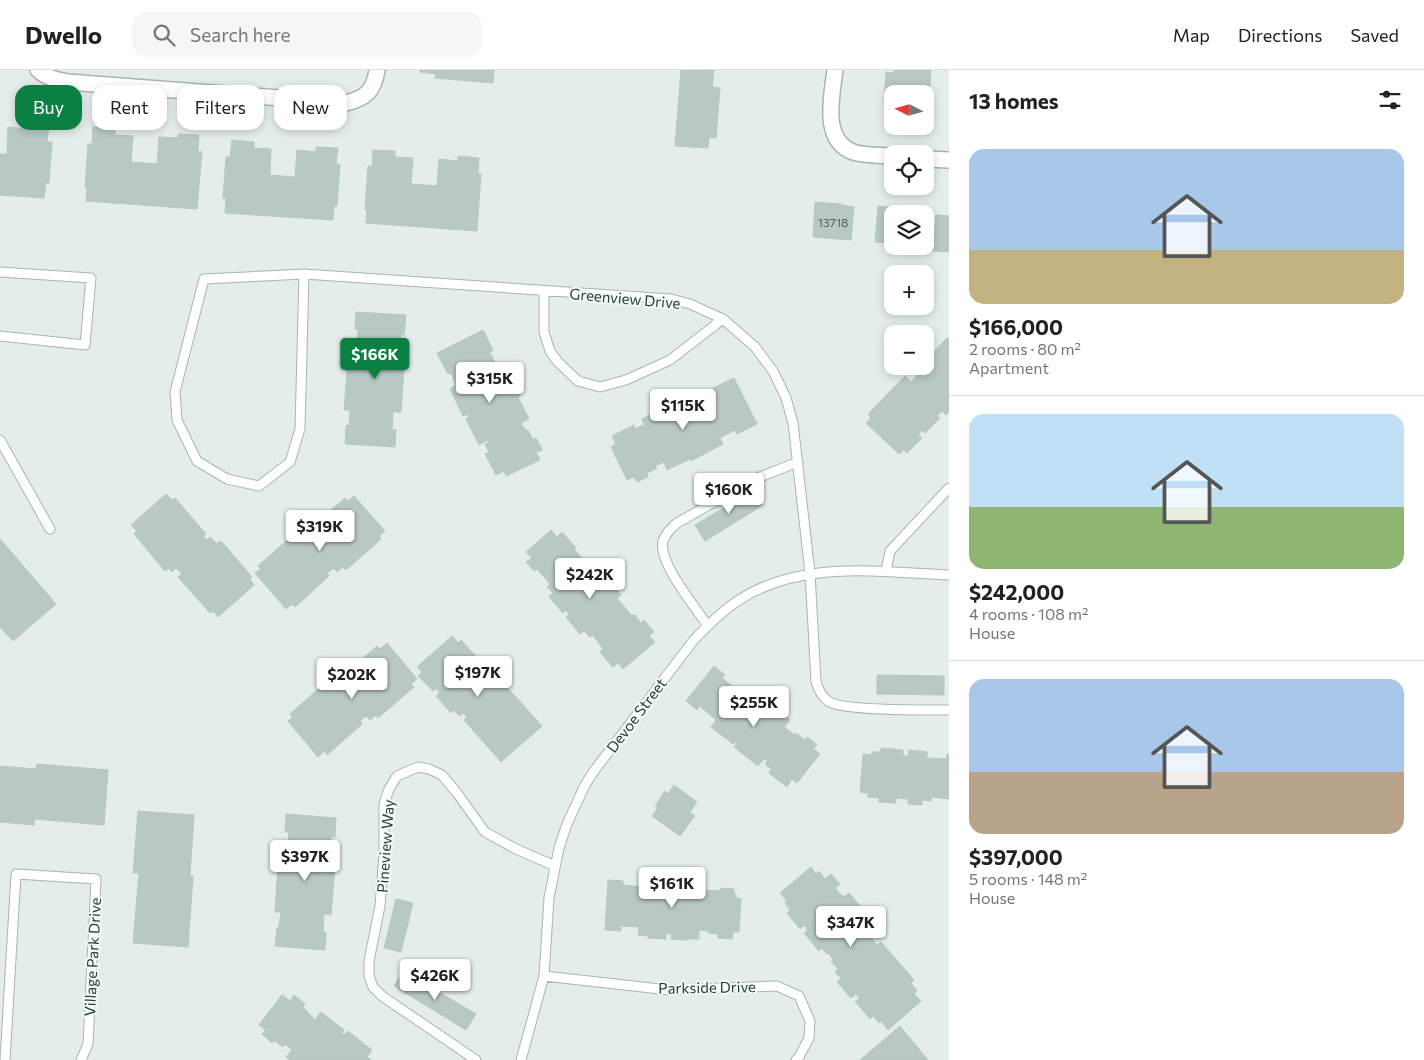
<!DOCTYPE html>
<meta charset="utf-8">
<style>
body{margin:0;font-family:Commissioner,sans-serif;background:#f6f6f6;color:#222;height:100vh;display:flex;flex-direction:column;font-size:19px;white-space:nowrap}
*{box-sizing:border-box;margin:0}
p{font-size:16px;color:#767676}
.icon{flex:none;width:28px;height:28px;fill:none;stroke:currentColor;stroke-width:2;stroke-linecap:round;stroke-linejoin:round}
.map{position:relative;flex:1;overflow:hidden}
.side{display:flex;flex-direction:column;background:#fff;width:475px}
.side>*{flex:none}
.hud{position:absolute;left:15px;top:15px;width:475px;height:45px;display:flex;gap:10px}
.needle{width:32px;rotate:276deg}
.controls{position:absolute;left:884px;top:15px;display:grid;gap:10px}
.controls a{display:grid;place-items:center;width:50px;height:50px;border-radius:10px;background:#fff;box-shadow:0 2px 8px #0003;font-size:25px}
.price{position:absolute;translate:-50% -42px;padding:0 11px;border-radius:5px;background:#fff;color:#222;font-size:16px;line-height:32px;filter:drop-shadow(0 1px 2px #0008)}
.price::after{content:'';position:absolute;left:50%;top:30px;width:15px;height:11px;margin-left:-8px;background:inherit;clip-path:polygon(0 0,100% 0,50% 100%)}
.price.selected{background:#0b8043;color:#fff}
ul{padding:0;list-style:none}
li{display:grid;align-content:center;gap:10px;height:265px;padding:0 20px}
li+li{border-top:1px solid #e0e0e0}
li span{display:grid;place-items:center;height:155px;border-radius:15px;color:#555}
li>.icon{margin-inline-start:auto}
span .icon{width:90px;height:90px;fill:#fffc;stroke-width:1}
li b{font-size:21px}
h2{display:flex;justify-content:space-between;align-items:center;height:60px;padding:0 20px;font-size:21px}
.chip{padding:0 18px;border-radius:15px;background:#fff;box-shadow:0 2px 8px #0003;font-size:18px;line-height:45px}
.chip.selected{background:#0b8043;color:#fff}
header{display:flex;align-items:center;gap:30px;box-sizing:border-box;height:70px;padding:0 25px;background:#fff;border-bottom:1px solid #e0e0e0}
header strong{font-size:24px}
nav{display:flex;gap:28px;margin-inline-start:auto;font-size:18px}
.search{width:350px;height:45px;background:#f6f6f6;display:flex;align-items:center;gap:12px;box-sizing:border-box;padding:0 18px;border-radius:15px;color:#767676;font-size:19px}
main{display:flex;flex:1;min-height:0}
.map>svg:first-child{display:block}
.building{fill:#b9c8c5;stroke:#b6c7c4}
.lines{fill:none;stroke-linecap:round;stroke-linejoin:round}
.service-casing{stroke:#a6b5b3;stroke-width:11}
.minor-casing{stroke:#a6b5b3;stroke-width:18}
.service{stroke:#fff;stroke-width:9}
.minor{stroke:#fff;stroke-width:15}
.labels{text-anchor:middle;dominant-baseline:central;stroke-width:4;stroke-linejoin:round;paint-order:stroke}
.number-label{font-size:12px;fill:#48615f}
.street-label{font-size:15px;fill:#233f3d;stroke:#f4faf8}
</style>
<header>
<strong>Dwello</strong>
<div class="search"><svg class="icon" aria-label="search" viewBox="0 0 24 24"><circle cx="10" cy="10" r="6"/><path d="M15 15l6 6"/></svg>Search here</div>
<nav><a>Map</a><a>Directions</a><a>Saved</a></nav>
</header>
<main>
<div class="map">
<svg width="949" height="990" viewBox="0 0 949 990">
<rect width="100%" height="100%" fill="#e4edeb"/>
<!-- building -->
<path class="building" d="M420,0H494L493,13L435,8L436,4L420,2Z
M681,0H714L712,17L720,18L716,68L709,67L708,78L675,76Z
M894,0H931L930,17H921V22L913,21V24H892V34H884L886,2L894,3Z
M28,54L49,56L47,72H52L49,113H46L44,128L0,125V84H7L8,57L28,59Z
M93,57L115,59V65L133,66L131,92L157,94L159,67L178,68V64L199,65L198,81L202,82L197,139L86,131L87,119L85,117L88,74H92Z
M232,70L254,72V78L271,79L270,105L295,107L297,80L316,82V77L338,78L336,94L340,95L337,136H334L333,150L225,143L226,128H223L226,87H230Z
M373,80L395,81V87L413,88L411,114L437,116L439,89L458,91V86L479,88L478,104H481L477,161L366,153L367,141L365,139L368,96L372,97Z
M815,132L841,134V135L854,137L851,170L813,167Z
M878,136L909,139V140L919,141V144H892V173L875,172Z
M936,145L949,146V182L933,181Z
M356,242L406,245L404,265L401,264L399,281L405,282L401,342H393L392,360H396L395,377L345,374L346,356L349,355L350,340H344L349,276L357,277L358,260L355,259Z
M483,260L493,280L490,282L497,297L504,293L520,326L518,327L529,349L521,353L526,361L528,360L533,370L536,368L542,380L536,382L540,390L506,406L504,401L496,405L485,384L489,382L485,374L489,373L487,370L479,375L466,349L469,347L468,344L463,346L450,319L456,315L451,303L448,304L437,283Z
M947,268L949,270V341L946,345L942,341L937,346L940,348L925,363L922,360L918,365L922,368L907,383L904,380L899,384L866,353L871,348L868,344L905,306L911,312L917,306L914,303L920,296H925V291Z
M734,308L757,354L737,364L735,360L720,368L723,374L691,391L690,389L667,400L664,392L655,396L657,398L647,403L648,407L637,412L634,407L627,410L611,377L616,374L612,366L634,355L635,359L643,355L645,359L646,358L642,349L668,336L670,339L673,338L671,333L699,320L702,327L714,321L713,318Z
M754,420L763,435L705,471L695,455Z
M166,424L172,430L175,428L206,464L203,466L207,470L210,467L217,474L221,471L252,507L250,509L254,515L218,547L213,541L210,543L178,507L182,504L176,498L172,502L169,498L165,501L134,464L137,461L131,455Z
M354,426L385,461L379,466L381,469L346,500L343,497L337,502L334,498L327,503L329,506L295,537L292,534L286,539L255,503L261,499L258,496L293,465L296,468L303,462L306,466L311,462L307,458L323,444L328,449L332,445L330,441L345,428L348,431Z
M551,460L557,467L562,462L576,478L574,479L588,495L593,492L621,525L617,528L632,546L634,544L641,553L644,550L654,562L649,566L655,572L623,599L618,593L613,597L600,582L603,579L593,565L590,567L584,561L580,564L566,547L569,544L566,540L563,543L549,527L553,523L547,517L550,514L537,499L534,501L526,492L532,488L526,482Z
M0,469L56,534L13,571L0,557Z
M452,566L458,573L461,570L492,604L488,608L493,614L497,611L503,618L506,616L542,656L501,692L464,650L467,647L463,643L459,646L454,640L451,643L436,626L440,623L436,618L433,621L418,606L422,602L417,597Z
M387,573L417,609L411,614L414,617L378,648L376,645L370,650L366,646L360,651L362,654L327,685L324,681L318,687L288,651L293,647L290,644L325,613L328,616L335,610L338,614L343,610L340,605L355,592L360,597L365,593L362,589L377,576L380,579Z
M714,596L725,605L722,608L741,623L746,617L762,630L760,632L770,640L773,636L790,650L784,657L795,665L796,663L805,670L807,667L817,675L813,679L820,684L797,713L792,709L787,717L769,703L771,699L765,694L768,691L764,689L758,696L734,677L737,673L735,672L733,674L711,657L716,650L700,636L697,640L686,631Z
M877,605L944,606V625L877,624Z
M881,678L903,680V686H908L909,680L927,682V688L946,689L947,684L949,685V729L931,727V731L922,730V735L908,734V729L896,728V733L879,732V728L868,727V723L860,722L863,684L872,685V682H881Z
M37,694L108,700L104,755L35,749L34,755L0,752V696L36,699Z
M674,715L697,732L690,742L695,746L680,766L652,746L658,738L655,736L665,721L668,724Z
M138,741L194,745L190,806H193L188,877L133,873L139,803H133Z
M286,744L336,748L335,767H331L330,783L336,784L331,845L324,844L323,862L326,863L325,880L275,876L277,858L279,857L281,842H275L279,779H288L289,762H285Z
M811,797L816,804L819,801L825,809L831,804L840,814L835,818L843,827L849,823L866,843L863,846L869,853L865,856L871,863L867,866L869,869L871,868L877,875L881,872L914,910L911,913L917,921L914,924L921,931L888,960L881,951L879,953L873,946L870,949L855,931L860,929L856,924L851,928L837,912L841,908L835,902L838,899L831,891L833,889L828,883L827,884L822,878L819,881L804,863L808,860L804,855L800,859L787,843L790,840L785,833L787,831L780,823Z
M653,808L671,809L670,814L675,815V810L705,812L704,820L720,821L721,818L734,819V824H736V828L741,829L739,862H733L732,869L718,868V864L708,863V861L699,860V869H687V870L671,869L672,864L666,863V869L648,868V866L638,865L639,857L621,856V861L605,860L608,810L623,811V815L641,817V809L653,810Z
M396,829L413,833L401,882L384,878Z
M403,901L476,944L466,960L394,916Z
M282,925L290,931L294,925L305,934L303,937L315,950L321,942L344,960L342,963L344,965L348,961L372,980L367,987L371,990H290L286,987L292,980L285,974L283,977L274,970L272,973L262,964L266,960L259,955Z
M900,956L928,990H860Z"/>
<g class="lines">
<!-- service casing -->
<g class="service-casing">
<path id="service" d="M0,202L91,208L85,275L0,266
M304,204L300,359L290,392L259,416L227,409L197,391L177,350L175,322L204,209L304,204L671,229L690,234L723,249L755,277L773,301L786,328L793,353L810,503L816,611C818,619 821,626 828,631C840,641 928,640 949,640
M544,221V262L550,281L558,292L578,311L600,317L626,310L670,290L723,249
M0,370L50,459
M886,501L890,481L949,418
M708,556C696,538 657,491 663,471C666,463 671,458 677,453L757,408L798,392
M544,906L669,920L777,916L799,926L810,951L809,968L799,987L796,990
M5,990L16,804L96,809L88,974L81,990
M476,990L382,926L373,917L369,906V891L380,836L384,784V734L389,719L397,706L418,697L429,699L442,705L457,723L485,762L516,779L555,796
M521,990L544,906L549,828L559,778L567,754L585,715L594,701L693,571C706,557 720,543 736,532C799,489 877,502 949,505"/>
</g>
<!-- minor casing -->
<g class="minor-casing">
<path id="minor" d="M38,0C47,8 57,10 68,12L346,33C366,28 374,21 377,0
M835,0C832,26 821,70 853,82C865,86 880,85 892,86
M925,89L949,90"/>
</g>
<!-- service -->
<use href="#service" class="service"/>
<!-- minor -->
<use href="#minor" class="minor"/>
</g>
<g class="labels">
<!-- number labels -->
<g class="number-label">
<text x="833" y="152">13718</text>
</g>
<!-- street labels -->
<g class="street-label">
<text transform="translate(625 228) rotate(5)">Greenview Drive</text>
<text transform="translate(636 645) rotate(-53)">Devoe Street</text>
<text transform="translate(385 776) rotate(-86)">Pineview Way</text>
<text transform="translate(92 887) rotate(-87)">Village Park Drive</text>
<text transform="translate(707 917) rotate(-1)">Parkside Drive</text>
</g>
</g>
</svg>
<div class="controls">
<a><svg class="needle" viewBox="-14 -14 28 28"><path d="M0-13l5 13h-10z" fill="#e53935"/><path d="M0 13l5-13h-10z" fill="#767676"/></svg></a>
<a><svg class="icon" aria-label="locate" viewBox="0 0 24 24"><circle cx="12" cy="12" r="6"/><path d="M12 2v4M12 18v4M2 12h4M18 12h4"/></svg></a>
<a><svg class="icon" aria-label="layers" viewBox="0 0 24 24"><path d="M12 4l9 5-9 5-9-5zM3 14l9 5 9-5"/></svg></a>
<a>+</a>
<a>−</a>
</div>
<b class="price selected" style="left:375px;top:310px">$166K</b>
<b class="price" style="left:490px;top:334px">$315K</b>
<b class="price" style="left:683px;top:361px">$115K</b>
<b class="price" style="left:729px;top:445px">$160K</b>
<b class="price" style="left:320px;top:482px">$319K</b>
<b class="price" style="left:590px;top:530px">$242K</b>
<b class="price" style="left:478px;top:628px">$197K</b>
<b class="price" style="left:352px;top:630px">$202K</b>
<b class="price" style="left:754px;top:658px">$255K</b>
<b class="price" style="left:305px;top:812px">$397K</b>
<b class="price" style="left:672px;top:839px">$161K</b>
<b class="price" style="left:851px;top:878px">$347K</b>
<b class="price" style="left:435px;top:931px">$426K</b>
<div class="hud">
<a class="chip selected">Buy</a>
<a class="chip">Rent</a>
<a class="chip">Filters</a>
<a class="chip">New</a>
</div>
</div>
<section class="side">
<h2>13 homes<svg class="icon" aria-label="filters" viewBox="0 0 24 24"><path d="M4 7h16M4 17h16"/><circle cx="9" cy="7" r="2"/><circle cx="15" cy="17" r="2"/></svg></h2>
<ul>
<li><span style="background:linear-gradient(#a9c7e8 65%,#c2b280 0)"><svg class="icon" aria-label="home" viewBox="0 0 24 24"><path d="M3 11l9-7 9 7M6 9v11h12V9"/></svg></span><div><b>$166,000</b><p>2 rooms · 80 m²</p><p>Apartment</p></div></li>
<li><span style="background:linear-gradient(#bfe0f5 60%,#8fb573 0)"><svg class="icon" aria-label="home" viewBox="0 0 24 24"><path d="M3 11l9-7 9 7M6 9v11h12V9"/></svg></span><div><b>$242,000</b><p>4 rooms · 108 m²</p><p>House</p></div></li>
<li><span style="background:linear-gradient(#a9c7e8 60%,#b9a48a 0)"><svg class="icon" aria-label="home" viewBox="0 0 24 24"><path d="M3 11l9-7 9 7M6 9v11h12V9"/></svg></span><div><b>$397,000</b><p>5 rooms · 148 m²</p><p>House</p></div></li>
</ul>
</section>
</main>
